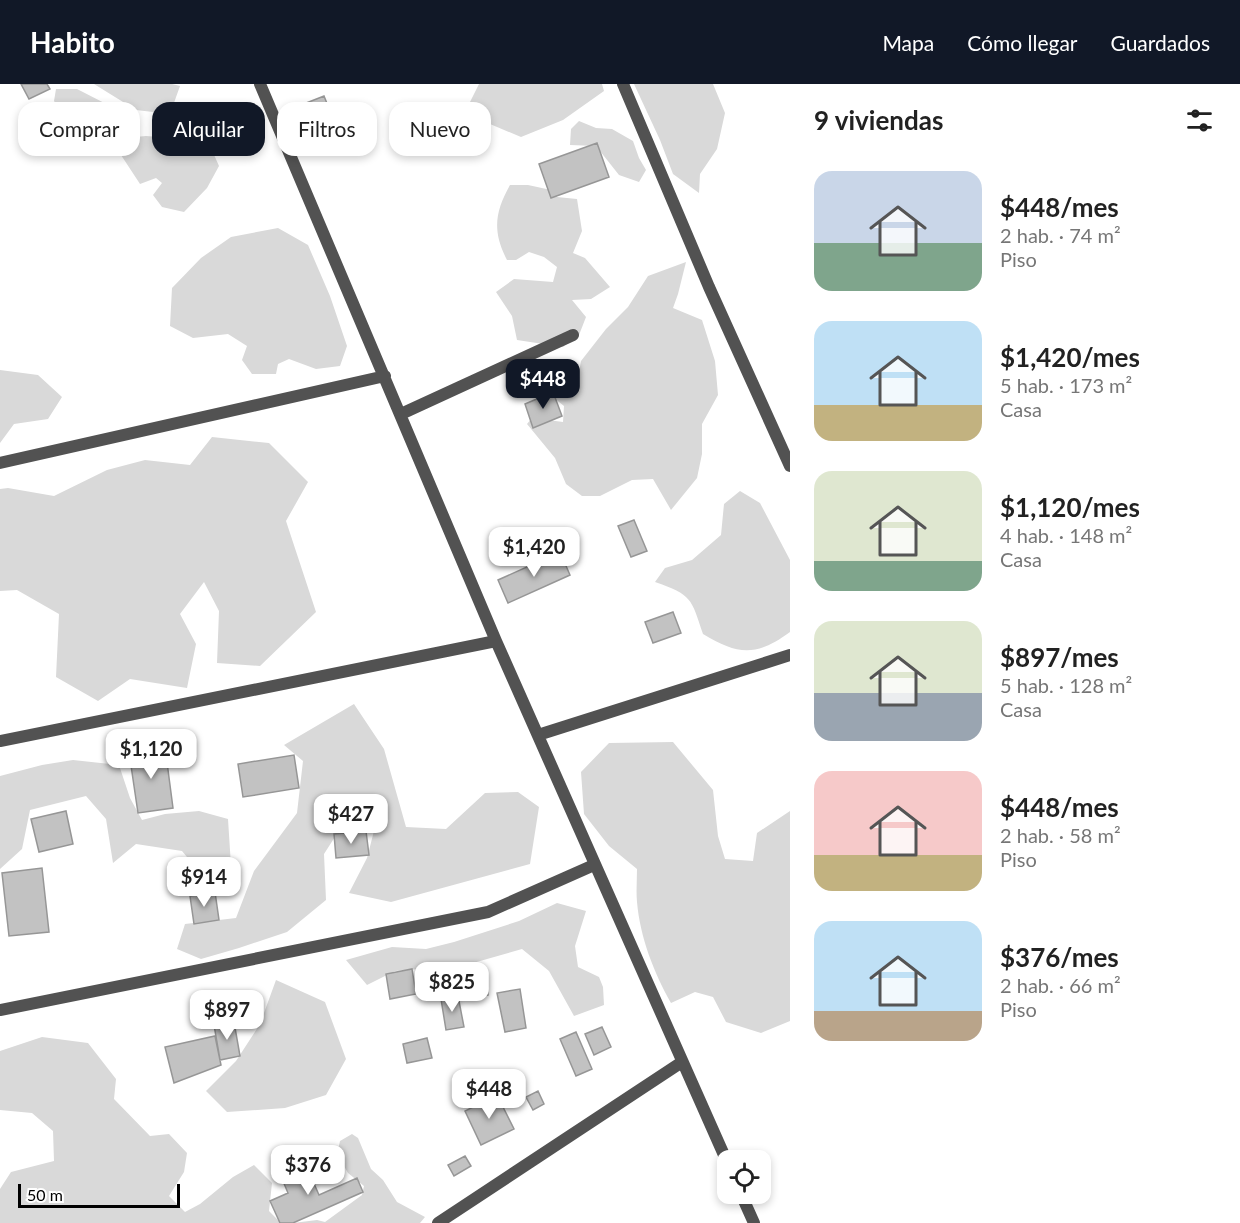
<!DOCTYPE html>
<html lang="es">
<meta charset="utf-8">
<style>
body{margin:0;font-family:Lato,sans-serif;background:#f6f6f6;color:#222;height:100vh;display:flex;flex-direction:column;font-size:22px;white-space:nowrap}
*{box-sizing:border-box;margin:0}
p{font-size:20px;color:#767676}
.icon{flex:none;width:33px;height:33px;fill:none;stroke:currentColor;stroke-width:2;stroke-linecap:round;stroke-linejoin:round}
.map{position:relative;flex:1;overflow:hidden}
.drawer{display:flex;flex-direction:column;background:#fff;width:450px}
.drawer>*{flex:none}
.banner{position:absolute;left:18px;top:18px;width:570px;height:54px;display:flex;gap:12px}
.buttons{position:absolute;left:717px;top:1066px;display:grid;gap:12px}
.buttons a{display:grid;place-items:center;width:54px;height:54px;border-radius:12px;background:#fff;box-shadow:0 3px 9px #0003;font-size:30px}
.scale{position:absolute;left:18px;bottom:15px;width:162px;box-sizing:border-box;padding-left:6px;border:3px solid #000;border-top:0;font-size:16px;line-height:21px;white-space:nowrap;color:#000;-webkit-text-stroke:4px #fff;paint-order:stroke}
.price{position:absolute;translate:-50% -51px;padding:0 14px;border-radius:12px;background:#fff;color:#222;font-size:20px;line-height:39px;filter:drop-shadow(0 2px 3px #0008)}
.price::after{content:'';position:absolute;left:50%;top:36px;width:18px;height:14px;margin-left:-9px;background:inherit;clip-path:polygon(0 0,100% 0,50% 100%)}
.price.selected{background:#111827;color:#fff}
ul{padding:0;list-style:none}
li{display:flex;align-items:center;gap:18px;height:150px;padding:0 24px}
li span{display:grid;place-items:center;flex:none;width:168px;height:120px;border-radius:18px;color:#555}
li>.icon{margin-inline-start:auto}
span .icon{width:72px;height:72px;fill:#fffc;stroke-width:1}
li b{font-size:26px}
h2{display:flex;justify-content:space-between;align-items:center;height:72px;padding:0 24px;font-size:26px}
.tag{padding:0 21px;border-radius:18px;background:#fff;box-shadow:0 3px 9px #0003;font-size:21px;line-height:54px}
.tag.selected{background:#111827;color:#fff}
header{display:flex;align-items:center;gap:36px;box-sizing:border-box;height:84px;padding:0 30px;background:#111827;color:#fff}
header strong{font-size:28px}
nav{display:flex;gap:33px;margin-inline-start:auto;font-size:21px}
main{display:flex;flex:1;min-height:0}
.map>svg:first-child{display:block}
.green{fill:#d9d9d9}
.building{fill:#c2c2c2;stroke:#969696;stroke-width:1.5}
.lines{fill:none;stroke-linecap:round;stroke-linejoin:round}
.street{stroke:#525252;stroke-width:12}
</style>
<header>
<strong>Habito</strong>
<nav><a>Mapa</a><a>Cómo llegar</a><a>Guardados</a></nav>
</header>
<main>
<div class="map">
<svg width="790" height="1139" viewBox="0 0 790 1139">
<rect width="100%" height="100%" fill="#fff"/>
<!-- green -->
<path class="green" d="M94,0H172L180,2L170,30L136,26Z
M479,0H602L604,7L563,36L521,53L490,40L468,22Z
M634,0H713L725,29L717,65L700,90L699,109L673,90L660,56Z
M56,5H77L118,26L133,40L88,47L67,37L54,17Z
M579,37L596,44L612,45L633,57L639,74L646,86L639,98L619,91L596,62L570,61L571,45Z
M146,52L198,56L211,64L219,82L207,104L184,128L162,123L153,111L162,99L156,94L140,100L121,71L125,54Z
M510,101H528L551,106L557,113L577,115L582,147L573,169L585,174L610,203L591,215L572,216L586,233L579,251L563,263L517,256L512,232L496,208L514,195L553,198L557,183L544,173L529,168L516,176H507C492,147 495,128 510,101Z
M278,144L308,161L330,212L347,262L340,282L316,285L289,275L278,280L276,290H252L242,276L247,262L228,250L193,254L170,242L172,204L201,174L231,153Z
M686,178L678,210L673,224L702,236L715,277L718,311L702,340V370L697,394L671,426L653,395L632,396L600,412H582L566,400L555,374L527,340L536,329L548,336L563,338L564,322L548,309L546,289L562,285L577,299L581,277L606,245L628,223L648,192Z
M0,286L38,291L62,313L48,335L14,340L0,359Z
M212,353L269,359L308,398L286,437L316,528L260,582L217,579L219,527L204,498L180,530L196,560L187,604L130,595L98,617L56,593L59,530L17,506L0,507V405L8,404L54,412L107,386L145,376L190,381Z
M740,407L760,419L790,476V548C756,573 738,571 703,550C691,514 692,511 655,498L665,484L692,476L721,451L724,420Z
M354,620L384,665L406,743L446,745L485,709L518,708L539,723L530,780L391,818L349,809L367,774L374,747L340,745L324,770L326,816L287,848L239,864L201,875L177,865L185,840L236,834L254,787L297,729L303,677L284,661Z
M673,658L713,706L718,752L725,775L753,777L757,749L790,727V937L761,949L726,938L713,913L695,908L671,919C654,889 640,853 637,818C636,807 637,796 637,785L609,762L584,730L581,688L609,659Z
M73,676L119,681L130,714L142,736L165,730L199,727L228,735L231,782L221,799L206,796L182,767L136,760L113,779L106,735L86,712L30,726L22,765L0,785V692L42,681Z
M557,819L586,827L575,862L578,883L599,893L603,903L604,921L574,932L549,887L522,865L466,881L395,887L367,901L346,876L392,863L426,865L454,858L519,837Z
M276,896L325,918L346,975L326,1011L285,1024L227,1028L206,1007L236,977L260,940Z
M42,953L88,959L116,995L114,1015L150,1052L169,1050L187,1069L184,1088L169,1112L185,1128L200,1120L233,1093L254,1081L272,1099L269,1127L281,1139H0V1105L11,1088L54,1077L53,1047L32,1029L0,1026V967Z
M352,1050L358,1054L371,1085L383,1096L397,1118L425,1133L420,1139H293L317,1136L325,1138L362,1111L364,1102L348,1089L337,1070L340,1057Z"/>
<!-- building -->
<path class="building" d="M21,0H47L50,5L29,15Z
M324,12L339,49L306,63L291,25Z
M597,59L609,93L551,114L539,80Z
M553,308L562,332L533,344L525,320Z
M634,436L647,467L631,473L618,442Z
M560,468L570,491L508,519L498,496Z
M673,528L681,549L653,559L645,538Z
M165,663L173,724L138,729L129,668Z
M294,671L299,704L243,713L238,680Z
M66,727L73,760L39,768L31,735Z
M366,747L369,771L336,774L334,750Z
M42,784L49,848L9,852L2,789Z
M215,808L219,836L194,840L190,812Z
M482,881L488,911L463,916L457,886Z
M412,885L416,910L390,915L386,890Z
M520,905L526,944L505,948L497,909Z
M458,912L464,943L446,946L441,915Z
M234,938L240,972L220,976L214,941Z
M602,943L611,963L594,971L585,950Z
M576,948L592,985L576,992L560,955Z
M215,952L221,981L174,999L165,963Z
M427,954L432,974L407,979L403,960Z
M503,999L508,1011L500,1015L494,1004Z
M538,1007L544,1020L533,1026L526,1013Z
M497,1011L514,1045L481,1061L465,1027Z
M465,1072L471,1082L454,1092L448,1081Z
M305,1079L319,1111L357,1094L363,1108L293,1139H280L270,1117L288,1109L280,1090Z"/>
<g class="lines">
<!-- street -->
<path class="street" d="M260,0L496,557L728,1080
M623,0L709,203L790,382
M401,330L573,251
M0,379L385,292
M538,651L790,571
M0,657L496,557
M0,926L488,828L594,781
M741,1110L754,1139
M438,1139L682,978"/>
</g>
</svg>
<div class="buttons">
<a><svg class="icon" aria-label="locate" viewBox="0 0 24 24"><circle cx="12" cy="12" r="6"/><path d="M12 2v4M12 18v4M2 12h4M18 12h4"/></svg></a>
</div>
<div class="scale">50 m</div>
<b class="price selected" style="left:543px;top:326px">$448</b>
<b class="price" style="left:534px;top:494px">$1,420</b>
<b class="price" style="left:151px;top:696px">$1,120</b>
<b class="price" style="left:351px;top:761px">$427</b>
<b class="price" style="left:204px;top:824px">$914</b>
<b class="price" style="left:452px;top:929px">$825</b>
<b class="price" style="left:227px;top:957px">$897</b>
<b class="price" style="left:489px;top:1036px">$448</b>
<b class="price" style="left:308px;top:1112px">$376</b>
<div class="banner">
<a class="tag">Comprar</a>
<a class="tag selected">Alquilar</a>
<a class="tag">Filtros</a>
<a class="tag">Nuevo</a>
</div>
</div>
<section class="drawer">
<h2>9 viviendas<svg class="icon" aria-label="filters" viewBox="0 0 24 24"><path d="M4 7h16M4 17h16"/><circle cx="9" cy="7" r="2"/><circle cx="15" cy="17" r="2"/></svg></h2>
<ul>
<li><span style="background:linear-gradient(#c9d6e8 60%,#7fa58c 0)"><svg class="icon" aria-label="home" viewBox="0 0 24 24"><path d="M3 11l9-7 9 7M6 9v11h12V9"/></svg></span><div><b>$448/mes</b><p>2 hab. · 74 m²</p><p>Piso</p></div></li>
<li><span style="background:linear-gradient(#bfe0f5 70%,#c2b280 0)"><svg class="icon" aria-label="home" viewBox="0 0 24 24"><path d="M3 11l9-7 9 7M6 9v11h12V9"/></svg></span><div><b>$1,420/mes</b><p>5 hab. · 173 m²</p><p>Casa</p></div></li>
<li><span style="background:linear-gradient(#dfe7d0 75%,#7fa58c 0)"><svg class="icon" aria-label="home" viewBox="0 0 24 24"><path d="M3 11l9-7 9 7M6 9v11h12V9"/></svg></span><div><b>$1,120/mes</b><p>4 hab. · 148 m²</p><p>Casa</p></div></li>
<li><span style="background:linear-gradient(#dfe7d0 60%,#9aa5b1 0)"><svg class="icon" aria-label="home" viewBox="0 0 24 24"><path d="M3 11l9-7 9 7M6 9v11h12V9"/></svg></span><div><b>$897/mes</b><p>5 hab. · 128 m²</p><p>Casa</p></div></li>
<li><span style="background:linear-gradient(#f6c9c9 70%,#c2b280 0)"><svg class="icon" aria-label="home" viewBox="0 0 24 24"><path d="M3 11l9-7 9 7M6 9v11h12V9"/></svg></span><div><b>$448/mes</b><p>2 hab. · 58 m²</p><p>Piso</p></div></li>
<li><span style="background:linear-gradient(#bfe0f5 75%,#b9a48a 0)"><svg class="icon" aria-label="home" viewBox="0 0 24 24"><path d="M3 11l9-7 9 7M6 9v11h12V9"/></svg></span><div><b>$376/mes</b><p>2 hab. · 66 m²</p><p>Piso</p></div></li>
</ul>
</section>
</main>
